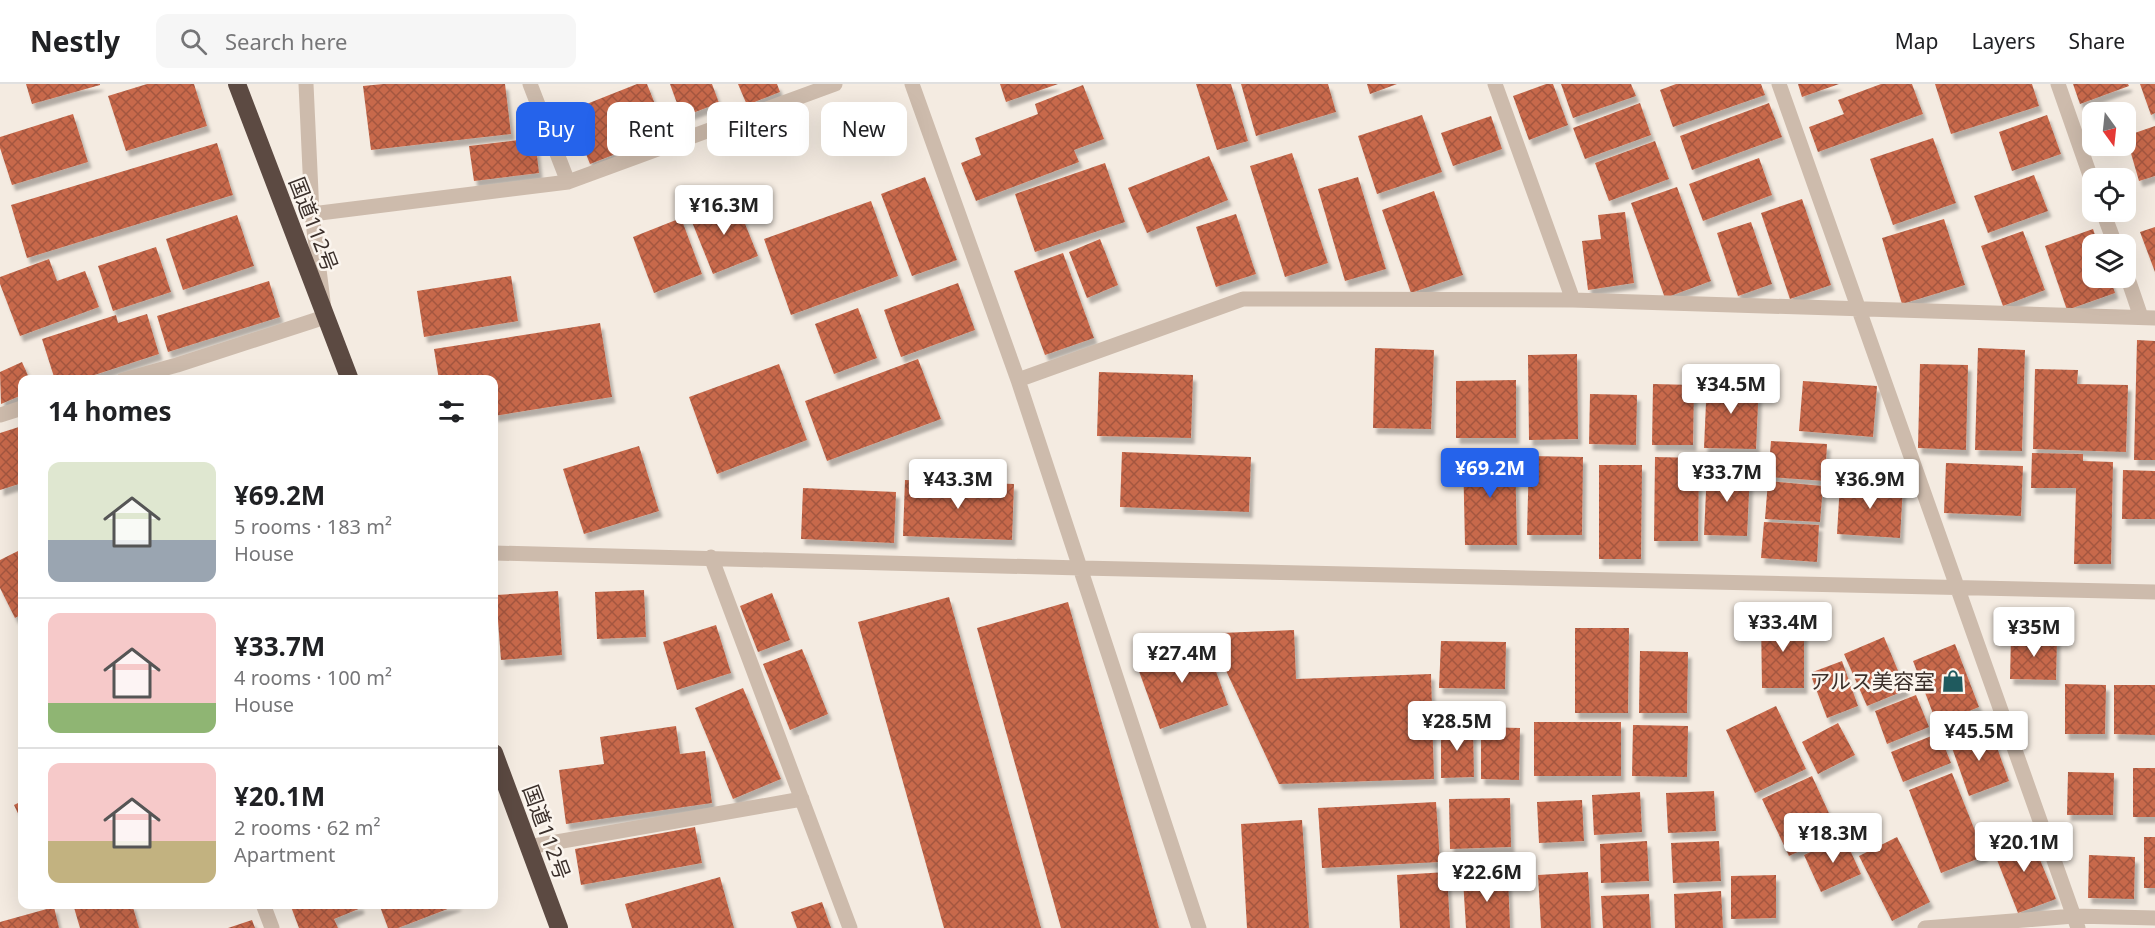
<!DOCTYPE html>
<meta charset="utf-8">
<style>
body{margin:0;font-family:"Noto Sans","Noto Sans JP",sans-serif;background:#f6f6f6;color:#202124;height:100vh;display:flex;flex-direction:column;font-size:22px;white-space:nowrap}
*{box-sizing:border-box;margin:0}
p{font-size:20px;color:#757577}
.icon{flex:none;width:33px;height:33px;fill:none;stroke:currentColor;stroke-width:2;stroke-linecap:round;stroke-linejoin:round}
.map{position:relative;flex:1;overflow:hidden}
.drawer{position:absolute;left:18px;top:291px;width:480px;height:534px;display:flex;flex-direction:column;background:#fff;border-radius:12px;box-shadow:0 6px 24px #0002}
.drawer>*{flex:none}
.hud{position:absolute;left:516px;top:18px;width:570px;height:54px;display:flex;gap:12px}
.needle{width:39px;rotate:165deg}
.tools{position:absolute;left:2082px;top:18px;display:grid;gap:12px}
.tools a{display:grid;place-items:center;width:54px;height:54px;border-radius:12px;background:#fff;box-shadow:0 6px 24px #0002;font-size:30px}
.price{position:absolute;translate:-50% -51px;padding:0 14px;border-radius:6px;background:#fff;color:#222;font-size:20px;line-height:39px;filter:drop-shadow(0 2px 3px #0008)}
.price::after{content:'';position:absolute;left:50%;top:36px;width:18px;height:14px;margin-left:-9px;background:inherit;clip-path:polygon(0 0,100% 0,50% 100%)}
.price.on{background:#2563eb;color:#fff}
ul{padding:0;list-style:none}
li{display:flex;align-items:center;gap:18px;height:150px;padding:0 30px}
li+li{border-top:2px solid #e0e0e0}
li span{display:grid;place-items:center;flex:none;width:168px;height:120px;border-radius:12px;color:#555}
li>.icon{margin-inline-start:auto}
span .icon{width:72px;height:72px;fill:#fffc;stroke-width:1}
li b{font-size:26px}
h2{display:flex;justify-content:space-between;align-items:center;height:72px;padding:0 30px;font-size:26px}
.tag{padding:0 21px;border-radius:12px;background:#fff;box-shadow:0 6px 24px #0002;font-size:21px;line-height:54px}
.tag.on{background:#2563eb;color:#fff}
header{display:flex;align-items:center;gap:36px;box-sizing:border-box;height:84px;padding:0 30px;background:#fff;border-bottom:2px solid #e0e0e0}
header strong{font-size:28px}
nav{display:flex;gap:33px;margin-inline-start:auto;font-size:21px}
.search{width:420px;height:54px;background:#f6f6f6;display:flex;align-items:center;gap:15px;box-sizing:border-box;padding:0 21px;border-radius:12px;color:#757577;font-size:22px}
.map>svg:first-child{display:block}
.building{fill:url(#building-cross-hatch);filter:url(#shadow)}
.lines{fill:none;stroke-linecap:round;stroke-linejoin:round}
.minor{stroke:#cdbbac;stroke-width:15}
.highway{stroke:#5c4a42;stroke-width:18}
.labels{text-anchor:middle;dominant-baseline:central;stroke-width:5;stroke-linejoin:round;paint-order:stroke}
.street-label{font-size:21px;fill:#3b302b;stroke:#fbf5ee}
.poi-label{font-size:21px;fill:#3b302b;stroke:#fbf5ee;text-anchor:end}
</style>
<header>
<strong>Nestly</strong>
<div class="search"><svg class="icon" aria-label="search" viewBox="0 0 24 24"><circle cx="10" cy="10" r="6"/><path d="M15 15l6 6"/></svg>Search here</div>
<nav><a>Map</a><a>Layers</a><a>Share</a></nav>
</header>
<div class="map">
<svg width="2155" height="844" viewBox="0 0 2155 844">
<defs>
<pattern id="building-cross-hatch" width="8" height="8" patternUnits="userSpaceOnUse" patternTransform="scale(1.5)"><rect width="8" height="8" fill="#c8694b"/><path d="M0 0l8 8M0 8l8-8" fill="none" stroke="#a4573f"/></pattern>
<filter id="shadow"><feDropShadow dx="3.5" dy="6" stdDeviation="1.5" flood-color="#0004"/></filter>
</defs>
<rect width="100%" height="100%" fill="#f4ebe1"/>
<!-- building -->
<path class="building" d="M26,0H100V1L32,20Z
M147,0H194L207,42L126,67L108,12Z
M383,0H505L511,50L371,66L363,2Z
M637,0H647L667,50L590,80L569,27Z
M670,0H712L719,19L682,33Z
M738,0H777L780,8L747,21Z
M1000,0H1058L1006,18Z
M1196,0H1231L1248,57L1217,66Z
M1241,0H1328L1336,28L1256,52Z
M1367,0H1397L1370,10Z
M1546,0H1553L1568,41L1529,56L1513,12Z
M1561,0H1631L1636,12L1573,34Z
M1676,0H1761L1765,11L1673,43L1660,6Z
M1798,0H1839L1802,13Z
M1881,0H1912L1923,30L1818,68L1809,43L1844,30L1838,16Z
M1935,0H2032L2039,22L1951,50Z
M2073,0H2128L2129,2L2080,20Z
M2140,0H2155V29L2151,31Z
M1083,1L1104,55L1074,66L1079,78L976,117L961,79L981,71L975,54L1038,30L1035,20Z
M1640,19L1651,51L1585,75L1573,44Z
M1769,19L1782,53L1692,86L1680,52Z
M73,30L88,78L12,101L0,64V53Z
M1422,31L1442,88L1377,110L1358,52Z
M2047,31L2061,70L2012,87L1999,48Z
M1491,32L1502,65L1453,82L1441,49Z
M2155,42V92L2139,97L2126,52Z
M535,54L539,89L474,97L469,62Z
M1933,54L1956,119L1893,141L1870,75Z
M1655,57L1669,95L1609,117L1595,79Z
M217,59L233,111L27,174L11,121Z
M1292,69L1328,179L1285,193L1250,82Z
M1209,72L1228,116L1147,149L1128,104Z
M1759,74L1772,111L1703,137L1689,100Z
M1105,79L1125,138L1035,168L1015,110Z
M2034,91L2048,127L1988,149L1974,112Z
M925,93L957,176L912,192L881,110Z
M1358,93L1386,185L1345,197L1318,105Z
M1677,103L1711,197L1665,214L1631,119Z
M1434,107L1463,191L1411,209L1382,126Z
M735,115L758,172L713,190L690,133Z
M1802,115L1831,201L1790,215L1761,129Z
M871,117L898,192L791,231L764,155Z
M1625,128L1634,199L1588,206L1582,157L1601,155L1598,131Z
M1236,130L1256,190L1216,203L1196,143Z
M237,131L254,182L183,206L166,155Z
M681,134L702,190L654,209L633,153Z
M1944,135L1965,201L1902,220L1882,154Z
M1751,138L1772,200L1738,212L1717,149Z
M2155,143V188L2140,148Z
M2093,145L2098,160H2092V194H2110L2115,209L2067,226L2045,162Z
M2023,147L2045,206L2003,222L1981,162Z
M1100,155L1118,201L1087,214L1069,168Z
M156,163L171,208L113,227L98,182Z
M1063,169L1094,254L1045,271L1014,187Z
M49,175L57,197L85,187L99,223L20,252L0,200V193Z
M511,192L518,237L424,253L417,207Z
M269,197L280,233L168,268L157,232Z
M958,199L975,246L901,273L884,226Z
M858,224L877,274L834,290L815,240Z
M147,230L159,270L79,296H55L42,255L116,231L118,239Z
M600,239L612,313L494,332V296H439L434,265Z
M2137,256L2155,257V376H2134Z
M1375,264L1434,266L1431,345L1373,344Z
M1978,264L2025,266L2022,367L1975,366Z
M1577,270L1578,355L1529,356L1528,271Z
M918,275L941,335L827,377L805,317Z
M22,278L30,296H22V311L1,320L0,288Z
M779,280L807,356L717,390L689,313Z
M1920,280L1968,281L1966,366L1918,364Z
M2035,285L2078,286L2077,300L2128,301L2126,368L2033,365Z
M1099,288L1193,291L1191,354L1097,352Z
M1516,296V354H1456V297Z
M1707,296L1759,298L1756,365L1704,364Z
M1803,297L1877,302L1873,353L1799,347Z
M1653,300L1694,301L1693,361H1652Z
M1590,310L1637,311L1636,361L1589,360Z
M22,342V399L0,406V349Z
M1771,357L1827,360L1825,397L1768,393Z
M639,362L659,427L584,450L563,385Z
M1122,368L1251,373L1249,428L1120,423Z
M1515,368L1517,461H1465L1463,369Z
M2032,369L2083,370V377L2113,378L2111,480H2074L2076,404H2031Z
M1529,372L1583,373L1582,451H1527Z
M1655,373L1699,374L1698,457H1654Z
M1946,379L2023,382L2021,432L1944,429Z
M1599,381H1642L1641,475H1599Z
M1707,386L1750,387L1747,452L1704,451Z
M2123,386L2155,387V435H2122Z
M905,396L1014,400L1012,456L903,452Z
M1768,397L1823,402L1820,438L1765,435Z
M1840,399L1903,402L1900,454L1837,450Z
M803,404L896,408L894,459L801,455Z
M1764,438L1819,441L1817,478L1761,474Z
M22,465V530L15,534L0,504V476Z
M644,506L646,553L597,555L595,508Z
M558,507L562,571L501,576L496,511Z
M772,509L790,556L758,568L740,522Z
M949,513L1041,844H944L858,538Z
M1068,518L1159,844H1061L977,544Z
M1804,534V604H1762L1761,535Z
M716,541L731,589L677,606L663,558Z
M1575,544H1629L1628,629H1575Z
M1294,546L1296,595L1431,590L1434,695L1279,700L1222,578L1221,549Z
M1884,553L1906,606L1867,622L1844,570Z
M2011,553L2057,554L2056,596L2010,595Z
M1204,554L1228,621L1160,645L1136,579Z
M1441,557L1506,558L1505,605L1439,604Z
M1955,560L1979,623L1937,640L1913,577Z
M802,565L828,630L790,646L763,580Z
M1640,567L1688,568L1687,629H1639Z
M1842,577L1858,622L1827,634L1810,589Z
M2065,600L2106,601L2105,650H2065Z
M2114,601H2155V651L2114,650Z
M743,604L781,695L733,715L695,624Z
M1916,611L1929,643L1887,660L1875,627Z
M1776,622L1806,685L1755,709L1726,646Z
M1534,638H1621V692H1534Z
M1838,639L1855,671L1818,690L1802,658Z
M1633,641L1688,642L1687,693L1632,692Z
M676,642L680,670L705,667L712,719L566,740L559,686L604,680L600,653Z
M1441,643H1473L1474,693L1441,694Z
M1481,643L1520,644L1519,696L1481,695Z
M1990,644L2009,697L1969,712L1950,658Z
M1939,649L1951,679L1903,698L1891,668Z
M2133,684H2155V733H2133Z
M2068,688L2114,689L2113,731H2067Z
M1952,689L1985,772L1941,789L1909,706Z
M1812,692L1838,749L1789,772L1762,715Z
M1714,707L1716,747L1668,749L1666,709Z
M1640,708L1642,748L1594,751L1592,711Z
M1510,714L1511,763L1450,765L1449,715Z
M1582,716L1584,757L1539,759L1537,718Z
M22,717V738L14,721Z
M1436,718L1440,778L1322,784L1318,724Z
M1302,736L1309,844H1247L1241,740Z
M695,743L702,779L581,801L575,765Z
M2029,749L2056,815L2018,829L1992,763Z
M1844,753L1861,790L1821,808L1804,771Z
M1897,753L1930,818L1892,837L1859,772Z
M2144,753H2155V804H2144Z
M1647,757L1649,797L1601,799L1600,760Z
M1719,757L1721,797L1673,799L1671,759Z
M2089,771L2135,773L2134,815L2088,814Z
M1447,788L1450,844H1400L1397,791Z
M1588,788L1591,844H1541L1538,791Z
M1776,791V834L1731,835V792Z
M720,793L734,844H632L625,820Z
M1508,793L1510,844H1466L1463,795Z
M1721,807L1723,844H1675L1674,810Z
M1649,810L1651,844H1603L1601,812Z
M822,818L831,844H797L791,828Z
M73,820H132L139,844H80Z
M290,820H360L361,824L334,835L338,844H299Z
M379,820H458V821L398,844H388Z
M54,823L59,844H0V838Z
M252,836L255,844H228Z"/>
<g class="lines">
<!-- minor -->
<path class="minor" d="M530,0L568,98
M912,0L1018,296L1199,844
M1495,0L1573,216L2155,234
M1779,0L2078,844
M2058,0L2092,97
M2103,128L2115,160
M312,130L568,98L835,0
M2126,189L2141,233
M123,296L177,281L325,233L312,130L306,0
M1018,296L1243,215L1573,216
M0,331L22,324
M494,469L1081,484L2155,508
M711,473L850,844
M528,763L802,715
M263,820L272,844
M1925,844L2074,832L2155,834"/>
<!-- highway -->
<path class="highway" d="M237,0L350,296
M494,669L559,844"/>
</g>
<!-- icons -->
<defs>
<g id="shop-bare" transform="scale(1.8)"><path d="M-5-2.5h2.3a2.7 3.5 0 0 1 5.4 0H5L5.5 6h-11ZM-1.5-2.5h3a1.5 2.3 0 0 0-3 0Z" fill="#1f5a5e" stroke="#fbf5ee" stroke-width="2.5" paint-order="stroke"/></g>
</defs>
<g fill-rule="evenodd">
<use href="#shop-bare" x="1953" y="597"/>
</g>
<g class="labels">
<!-- street labels -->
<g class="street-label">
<text transform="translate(314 140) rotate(69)">国道112号</text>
<text transform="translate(547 748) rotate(70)">国道112号</text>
</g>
<!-- poi labels -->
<g class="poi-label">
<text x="1935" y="597">アルス美容室</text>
</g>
</g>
</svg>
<div class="tools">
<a><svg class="needle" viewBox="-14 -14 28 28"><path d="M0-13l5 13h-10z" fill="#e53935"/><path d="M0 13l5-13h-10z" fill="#757577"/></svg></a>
<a><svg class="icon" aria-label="locate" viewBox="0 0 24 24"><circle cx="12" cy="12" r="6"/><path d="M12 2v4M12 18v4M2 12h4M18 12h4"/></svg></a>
<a><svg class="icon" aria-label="layers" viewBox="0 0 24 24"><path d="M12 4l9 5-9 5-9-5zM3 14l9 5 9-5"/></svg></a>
</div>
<b class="price" style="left:724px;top:152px">¥16.3M</b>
<b class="price" style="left:1731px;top:331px">¥34.5M</b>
<b class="price on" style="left:1490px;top:415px">¥69.2M</b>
<b class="price" style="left:1727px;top:419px">¥33.7M</b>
<b class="price" style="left:958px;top:426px">¥43.3M</b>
<b class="price" style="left:1870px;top:426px">¥36.9M</b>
<b class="price" style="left:1783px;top:569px">¥33.4M</b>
<b class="price" style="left:2034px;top:574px">¥35M</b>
<b class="price" style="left:1182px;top:600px">¥27.4M</b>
<b class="price" style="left:1457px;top:668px">¥28.5M</b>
<b class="price" style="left:1979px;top:678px">¥45.5M</b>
<b class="price" style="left:1833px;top:780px">¥18.3M</b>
<b class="price" style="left:2024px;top:789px">¥20.1M</b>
<b class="price" style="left:1487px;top:819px">¥22.6M</b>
<div class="hud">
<a class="tag on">Buy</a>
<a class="tag">Rent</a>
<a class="tag">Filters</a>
<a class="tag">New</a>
</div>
<section class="drawer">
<h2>14 homes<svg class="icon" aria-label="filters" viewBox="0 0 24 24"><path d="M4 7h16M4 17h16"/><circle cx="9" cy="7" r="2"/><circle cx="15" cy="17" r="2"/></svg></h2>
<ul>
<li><span style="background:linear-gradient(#dfe7d0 65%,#9aa5b1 0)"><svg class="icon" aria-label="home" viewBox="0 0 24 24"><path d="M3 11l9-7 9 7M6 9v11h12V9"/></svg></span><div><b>¥69.2M</b><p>5 rooms · 183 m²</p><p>House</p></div></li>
<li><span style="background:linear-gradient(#f6c9c9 75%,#8fb573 0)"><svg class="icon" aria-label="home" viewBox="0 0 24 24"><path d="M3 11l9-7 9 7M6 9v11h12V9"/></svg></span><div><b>¥33.7M</b><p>4 rooms · 100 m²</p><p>House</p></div></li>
<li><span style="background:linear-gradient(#f6c9c9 65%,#c2b280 0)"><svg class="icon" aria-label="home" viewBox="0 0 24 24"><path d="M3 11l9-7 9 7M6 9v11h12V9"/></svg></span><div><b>¥20.1M</b><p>2 rooms · 62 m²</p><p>Apartment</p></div></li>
</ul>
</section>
</div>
